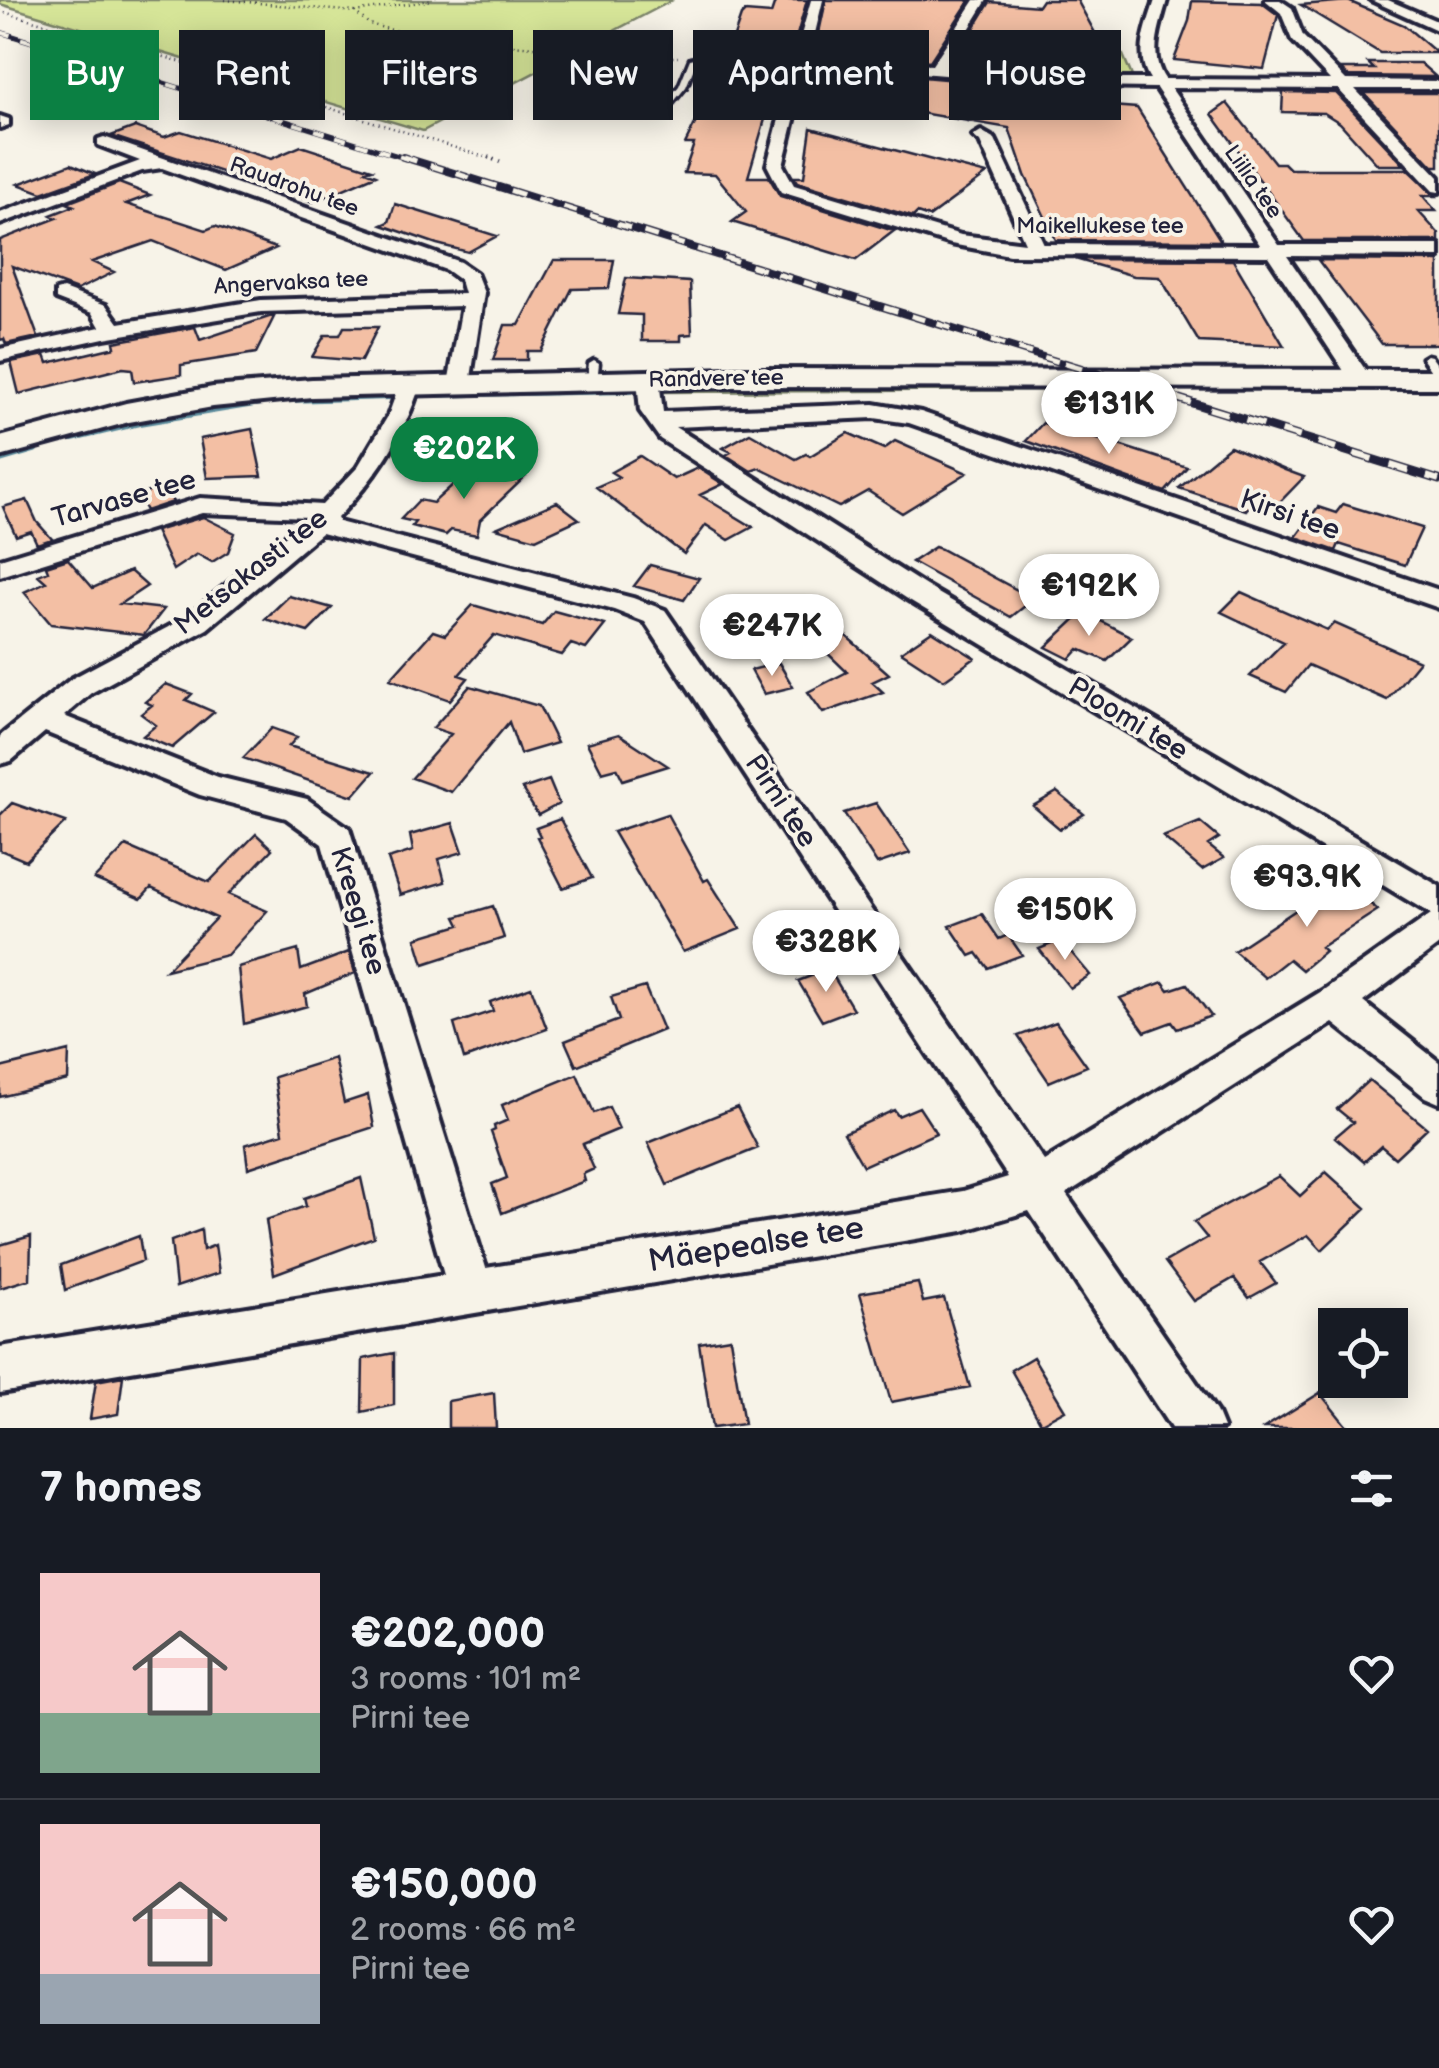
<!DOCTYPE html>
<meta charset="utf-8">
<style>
body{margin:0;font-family:"Balsamiq Sans",sans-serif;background:#20242c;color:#f1f3f6;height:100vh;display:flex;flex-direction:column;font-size:38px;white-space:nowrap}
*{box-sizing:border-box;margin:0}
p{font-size:32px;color:#9ea1a6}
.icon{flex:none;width:55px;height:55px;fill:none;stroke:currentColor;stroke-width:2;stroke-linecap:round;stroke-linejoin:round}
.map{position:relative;height:1428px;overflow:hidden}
.sheet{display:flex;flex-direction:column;background:#171b24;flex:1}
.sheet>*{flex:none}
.hud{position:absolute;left:30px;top:30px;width:1380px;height:90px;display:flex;gap:20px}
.controls{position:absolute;left:1318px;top:1308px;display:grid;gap:20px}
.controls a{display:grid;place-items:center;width:90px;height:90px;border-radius:0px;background:#171b24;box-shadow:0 5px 25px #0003;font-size:50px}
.price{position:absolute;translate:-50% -85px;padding:0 22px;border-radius:35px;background:#fff;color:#222;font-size:32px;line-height:65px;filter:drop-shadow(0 2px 5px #0008)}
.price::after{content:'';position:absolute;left:50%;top:60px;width:30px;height:22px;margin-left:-15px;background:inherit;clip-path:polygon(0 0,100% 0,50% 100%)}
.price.selected{background:#0b8043;color:#fff}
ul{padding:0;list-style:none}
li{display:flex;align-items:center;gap:30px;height:250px;padding:0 40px}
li+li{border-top:2px solid #363941}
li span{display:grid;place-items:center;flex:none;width:280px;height:200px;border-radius:0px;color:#555}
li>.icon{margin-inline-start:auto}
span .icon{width:120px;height:120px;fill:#fffc;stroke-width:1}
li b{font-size:42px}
h2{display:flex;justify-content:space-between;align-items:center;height:120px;padding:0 40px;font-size:42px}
.chip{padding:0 35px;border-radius:0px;background:#171b24;box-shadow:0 5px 25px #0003;font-size:35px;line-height:90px}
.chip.selected{background:#0b8043;color:#fff}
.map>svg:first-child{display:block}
.green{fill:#d6e598;stroke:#7c846a;stroke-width:2.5}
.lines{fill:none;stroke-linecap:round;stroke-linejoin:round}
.stream{stroke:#5c8c9d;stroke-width:8}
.building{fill:#f3bfa4;stroke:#22223b;stroke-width:2.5}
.lane-casing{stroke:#22223b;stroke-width:7}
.street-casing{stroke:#22223b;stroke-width:8}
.secondary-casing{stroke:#22223b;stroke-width:8}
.path-far1{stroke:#22223b;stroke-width:2.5;stroke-dasharray:1 4;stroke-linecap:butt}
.path{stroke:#22223b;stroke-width:4;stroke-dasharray:1 5;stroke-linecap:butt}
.lane{fill:#f7f3e8;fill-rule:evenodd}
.street{fill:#f7f3e8;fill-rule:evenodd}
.secondary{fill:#f7f3e8;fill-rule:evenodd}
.rail-far2-casing{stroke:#22223b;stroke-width:5}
.rail-far1-casing{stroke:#22223b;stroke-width:8}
.rail-casing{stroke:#22223b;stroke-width:9}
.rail-far2{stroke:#f7f3e8;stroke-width:4;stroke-dasharray:11;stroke-linecap:butt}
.rail-far1{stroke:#f7f3e8;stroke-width:5;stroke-dasharray:14;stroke-linecap:butt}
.rail{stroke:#f7f3e8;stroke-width:6;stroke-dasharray:19;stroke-linecap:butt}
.labels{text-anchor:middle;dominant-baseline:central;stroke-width:8;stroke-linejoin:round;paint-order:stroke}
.far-street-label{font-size:22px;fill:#22223b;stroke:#f7f3e8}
.street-label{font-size:28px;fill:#22223b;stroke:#f7f3e8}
.near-street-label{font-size:32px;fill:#22223b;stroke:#f7f3e8}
</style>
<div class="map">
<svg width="1439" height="1428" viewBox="0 0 1439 1428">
<rect width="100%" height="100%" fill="#f7f3e8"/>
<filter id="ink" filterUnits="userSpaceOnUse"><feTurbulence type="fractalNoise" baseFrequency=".01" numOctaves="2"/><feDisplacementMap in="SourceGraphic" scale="20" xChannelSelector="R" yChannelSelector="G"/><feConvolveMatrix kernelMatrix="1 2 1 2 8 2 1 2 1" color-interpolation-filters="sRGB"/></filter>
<g filter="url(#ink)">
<!-- green -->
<path class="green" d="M0,0H673L423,131L0,4Z
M1053,47L1123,55L1134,81L1038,76Z
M1119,382L1146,391L1130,395L1078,390L655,392L661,386Z"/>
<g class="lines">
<!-- stream -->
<path class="stream" d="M424,394L630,390
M288,399L389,396
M72,438L139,422L260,402
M0,459L34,449"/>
</g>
<!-- building -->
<path class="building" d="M781,0H807L793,49L730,48L741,16L745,12L771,14L775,2Z
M826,0H970L930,61L815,51Z
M1042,0H1077L1106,53L1052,46L1047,54L1030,51L1020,70L952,64L990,2L1038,6Z
M1192,1L1262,3L1278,15L1264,69L1174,60L1189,21Z
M1348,1L1404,25L1437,53H1380L1301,5Z
M725,63L789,66L778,110L768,109L748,177H769L780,196L894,231L856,260L732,222L746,212L715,174L684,173L694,144H685Z
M1368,63H1420L1436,77L1348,76L1340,69H1374Z
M811,67L1012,85L1005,98L1137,108L1221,241L1056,240L1025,175L1009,128L804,93Z
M1283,92L1336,93L1404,165H1378L1340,123L1324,113L1282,112Z
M1364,93H1439V166H1433Z
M1227,103L1275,163H1284L1290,169H1407L1436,196H1423L1436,211H1418L1439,234V241H1304L1212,114Z
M135,127L164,137L181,131L271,159L301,146L372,169L366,171L376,175L314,202L111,136Z
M811,128L936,161L987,174L929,217L917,213L913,217L797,182L794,177H804Z
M71,164L95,174L42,193L18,184Z
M119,183L150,195L126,204L206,230L215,226L276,248L226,270L153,241L92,262L114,272L77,290L12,266L38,337L6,344L4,339L0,340V240L57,218L51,215L74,206L67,203Z
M395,204L443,219L497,236L468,252L437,244L382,225L389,222Z
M1075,259L1233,260L1284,346L1199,342L1160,277L1134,276Z
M554,260H614L609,288L572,289L541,351H527V360H493L505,325H519Z
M1318,260L1439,261V344H1382Z
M626,278L690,282L692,334L681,335V341H642V315L618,314Z
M275,315L256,353L181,365V375L134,382L132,369L123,368L19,394L11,362L45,355L48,363L115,347L114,342L195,327L200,340Z
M344,327H378L361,361L312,357L325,335H340Z
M1043,423L1125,447L1187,467L1165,492L1026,441Z
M252,429L262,476L207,478L200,439Z
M750,433L796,459L806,454L810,456L848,433L884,449L895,441L967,473L902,513L868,491L839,507L759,468L751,471L726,455L731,452L723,448Z
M1230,446L1285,470L1304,477L1274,508L1253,501L1246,510L1179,488Z
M640,456L674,479L698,468L723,484L700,495L753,527L729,540L706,525L684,554L596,487L619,477L611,472Z
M476,464L525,477L480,520L477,535L451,530L446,535L412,526L415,522L401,519L419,500L433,503Z
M166,487L173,502L146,511L138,495Z
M27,500L37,522L52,539L37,544L31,531L16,536L3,507Z
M557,502L579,519L536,539L496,528Z
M1343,504L1422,528L1405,565L1339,544L1336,551L1296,537L1318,507L1336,513Z
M203,517L235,533L228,552L212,562L197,554L173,570L155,531Z
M935,547L941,549L1034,599L1011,617L912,562Z
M68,559L93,588L130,571L147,586L120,604L164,609L144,635L51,624L24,592L46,582L38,575L48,571L46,566Z
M650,565L699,578L684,600L634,586Z
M1241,592L1327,630L1334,623L1419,661L1387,700L1308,665L1286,692L1250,676L1284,642L1221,612Z
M289,596L332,608L308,632L265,619Z
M473,605L542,625L554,611L605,625L586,649L571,644L562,655L494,635L459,675L468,678L450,700L390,679L433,631L445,635Z
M1083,612L1132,637L1107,661L1079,649L1070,659L1046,647Z
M932,631L975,658L944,680L901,652Z
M845,635L889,674L872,682L883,692L823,713L808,692L847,672L819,645Z
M779,663L793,687L764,694L751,670Z
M166,684L192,694L186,700L214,712L172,748L143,736L156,725L141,714L152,705L145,702Z
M470,686L539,706L557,743L520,754L509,722L451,792L412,778L451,734L433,728Z
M272,728L297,737L289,746L374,772L353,796L243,758Z
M619,734L668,766L623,780L617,768L602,772L587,743Z
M549,780L559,804L538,815L522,789Z
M1057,792L1084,814L1060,829L1033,806Z
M12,803L66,822L26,861L0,850V815Z
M876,803L910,853L877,864L844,813Z
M667,814L704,881L708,879L740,929L683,952L613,832Z
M560,819L592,878L563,888L537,837L540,836L536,828Z
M1200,822L1219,838L1208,845L1224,858L1202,870L1163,837Z
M453,823L463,852L439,859L445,882L400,895L388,859L413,851L410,835Z
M256,834L272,849L229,894L267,911L227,955L166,970L216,918L151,888L141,899L94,879L126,846L209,882Z
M1341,880L1378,910L1321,947L1325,951L1302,970L1289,959L1265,978L1234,951Z
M1076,898L1099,917L1077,932L1055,912Z
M493,906L504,938L424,964L416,938L460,925L456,917Z
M982,914L999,939L1008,935L1022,955L988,968L977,953L970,956L950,926Z
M1061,940L1090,975L1070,988L1039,949Z
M298,950L301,970L349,952L355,973L305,994L307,1006L244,1024L238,967Z
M829,969L853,1009L822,1021L798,981Z
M1163,982L1169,990L1187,984L1211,1016L1177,1029L1172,1022L1145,1032L1120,998Z
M531,987L547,1029L464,1059L454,1024L493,1011L490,1002Z
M645,987L663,1030L576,1066L565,1041L619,1020L611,997Z
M1056,1022L1087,1066L1049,1082L1018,1036Z
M69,1051L68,1080L0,1097V1068Z
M334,1058L344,1103L368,1095L374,1127L248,1168L245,1145L283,1133L274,1077Z
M577,1074L594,1113L609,1107L619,1129L583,1144L594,1169L583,1174L585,1181L502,1213L492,1184L507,1178L491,1132L495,1130L494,1126L508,1120L502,1105Z
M1369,1080L1427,1128L1395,1158L1381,1146L1364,1162L1335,1137L1353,1122L1337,1109Z
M737,1107L758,1148L667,1185L648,1143Z
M919,1107L936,1133L863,1166L844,1133L894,1110L898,1116Z
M1326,1172L1366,1208L1322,1250L1308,1235L1260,1262L1276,1283L1249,1298L1234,1278L1194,1301L1165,1262L1207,1238L1194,1222L1279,1176L1300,1196Z
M361,1178L374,1237L274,1274L266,1220L306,1206L304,1198Z
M201,1230L203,1250L215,1245L219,1273L176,1287L171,1241Z
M31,1236L30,1279L0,1288V1245Z
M139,1236L143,1261L65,1290L61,1265Z
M918,1283L923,1302L944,1298L970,1387L891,1402L860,1293Z
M730,1338L744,1424L712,1428L699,1343Z
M394,1353V1405L362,1412L363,1359Z
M1033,1357L1065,1410L1041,1423L1011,1370Z
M123,1376L118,1414L90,1419L96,1381Z
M494,1393L496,1428H448V1401Z
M1320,1393L1348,1428H1264Z"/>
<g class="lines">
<!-- lane casing -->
<g class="lane-casing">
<path id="lane" d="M721,53L723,56L696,63L686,87L672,104L641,108L637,106L667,100L679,86L690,59Z
M1427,355L1431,356L1439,367V378L1435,377L1422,358Z
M594,360L599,363L597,381L592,384L587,381L589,363Z"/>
</g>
<!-- street casing -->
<g class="street-casing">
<path id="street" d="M811,0H823L810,54L932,65L975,0H987L946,67L1079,79H1150C1134,54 1147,26 1155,0H1167C1160,26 1148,55 1165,79L1330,80L1292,40L1281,13L1265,0H1280L1292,8L1303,36L1346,80L1439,81V89H1355L1439,177V192L1433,191L1338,89L1171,88L1279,245H1439V257L1287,256L1371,378L1360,385L1352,383L1268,256L1009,255L951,244L781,192L767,165L794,62L721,59L714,55L721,51L796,53ZM808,63L1079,87L1156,88L1260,245L1044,244L995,139L981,131L973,136L980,142L1025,243L961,235L794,185L783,165Z
M1371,0H1388L1439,22V31Z
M0,116L9,119V125L0,128Z
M104,137L460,262L476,273L484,293L470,384L459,391L448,384L462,306L261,312L104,338L0,361V349L100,327L92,313L56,299V291L63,289L106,305L119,323L261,300L464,294L460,280L446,270L162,168L142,171L0,224V213L140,161L98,145V139Z
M648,373L659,380L663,412L874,404L921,412L1439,590V608L909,423L874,418L675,427L926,586L1439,886V945L1363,1002L1439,1062V1103L1425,1097L1333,1023L1066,1194L1216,1411L1223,1428H1171L1029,1211L963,1231L0,1393V1347L444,1275L322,844L286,818L200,795L45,732L11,761L0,764V736L71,679L187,617L308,517L202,513L0,576V559L200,498L322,505L357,468L388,416L401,380H417L420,385C403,439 375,478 337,518L339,522L633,598L665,610L1044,1161L1322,991L1431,914L906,598L660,439L640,411L637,380ZM321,533L614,610L645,622L1008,1177L963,1191L486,1268L349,828L307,799L218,777L64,716L91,693L207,629Z"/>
</g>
<!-- secondary casing -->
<g class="secondary-casing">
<path id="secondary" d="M733,369L1439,370V388L733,387L312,397L213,407L129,422L0,457V437L126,403L213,387L312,379Z"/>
</g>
<!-- path-far1 -->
<path class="path-far1" d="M225,0L355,12L433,0
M0,11L193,65L494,160
M355,12L369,24L411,35L554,49L582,57H678"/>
<!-- path -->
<path class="path" d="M488,157L504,164"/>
<!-- lane -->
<use href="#lane" class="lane"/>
<!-- street -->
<use href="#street" class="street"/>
<!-- secondary -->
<use href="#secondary" class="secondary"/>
<!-- rail-far2 casing -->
<g class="rail-far2-casing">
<path id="rail-far2" d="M0,32L411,160"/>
</g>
<!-- rail-far1 casing -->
<g class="rail-far1-casing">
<path id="rail-far1" d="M403,157L1072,366"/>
</g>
<!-- rail casing -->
<g class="rail-casing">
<path id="rail" d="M1064,363L1439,480"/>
</g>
<!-- rail-far2 -->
<use href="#rail-far2" class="rail-far2"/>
<!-- rail-far1 -->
<use href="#rail-far1" class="rail-far1"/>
<!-- rail -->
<use href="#rail" class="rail"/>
</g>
</g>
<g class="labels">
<!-- far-street labels -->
<g class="far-street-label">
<text transform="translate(1253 182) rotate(55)">Liilia tee</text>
<text transform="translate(294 187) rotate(20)">Raudrohu tee</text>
<text x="1100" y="226">Maikellukese tee</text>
<text transform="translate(291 283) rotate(-3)">Angervaksa tee</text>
<text transform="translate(716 379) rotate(-1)">Randvere tee</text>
</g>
<!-- street labels -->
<g class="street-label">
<text transform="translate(124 499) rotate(-16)">Tarvase tee</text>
<text transform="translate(1290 515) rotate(19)">Kirsi tee</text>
<text transform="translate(251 572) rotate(-38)">Metsakasti tee</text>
<text transform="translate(1128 719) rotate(31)">Ploomi tee</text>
<text transform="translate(781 801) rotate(56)">Pirni tee</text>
<text transform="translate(358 911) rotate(73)">Kreegi tee</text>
</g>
<!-- near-street labels -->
<g class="near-street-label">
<text transform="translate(756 1245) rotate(-9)">Mäepealse tee</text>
</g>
</g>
</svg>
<div class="controls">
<a><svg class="icon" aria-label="locate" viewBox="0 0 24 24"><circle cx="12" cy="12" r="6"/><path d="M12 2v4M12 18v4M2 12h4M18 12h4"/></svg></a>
</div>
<b class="price" style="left:1109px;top:457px">€131K</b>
<b class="price selected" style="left:464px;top:502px">€202K</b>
<b class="price" style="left:1089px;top:639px">€192K</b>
<b class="price" style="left:772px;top:679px">€247K</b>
<b class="price" style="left:1307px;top:930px">€93.9K</b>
<b class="price" style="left:1065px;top:963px">€150K</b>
<b class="price" style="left:826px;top:995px">€328K</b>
<div class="hud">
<a class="chip selected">Buy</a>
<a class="chip">Rent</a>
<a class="chip">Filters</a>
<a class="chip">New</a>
<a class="chip">Apartment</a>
<a class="chip">House</a>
</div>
</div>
<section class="sheet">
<h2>7 homes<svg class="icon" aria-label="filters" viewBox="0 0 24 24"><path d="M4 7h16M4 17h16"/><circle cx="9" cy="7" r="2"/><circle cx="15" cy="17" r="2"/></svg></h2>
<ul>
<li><span style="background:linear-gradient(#f6c9c9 70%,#7fa58c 0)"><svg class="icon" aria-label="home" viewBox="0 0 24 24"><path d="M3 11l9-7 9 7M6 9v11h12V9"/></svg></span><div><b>€202,000</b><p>3 rooms · 101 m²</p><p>Pirni tee</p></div><svg class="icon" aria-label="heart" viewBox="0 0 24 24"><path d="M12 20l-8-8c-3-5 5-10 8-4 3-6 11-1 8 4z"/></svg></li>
<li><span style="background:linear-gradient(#f6c9c9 75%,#9aa5b1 0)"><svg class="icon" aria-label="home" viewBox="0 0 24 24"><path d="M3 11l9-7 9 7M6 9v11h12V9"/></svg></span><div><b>€150,000</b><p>2 rooms · 66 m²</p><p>Pirni tee</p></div><svg class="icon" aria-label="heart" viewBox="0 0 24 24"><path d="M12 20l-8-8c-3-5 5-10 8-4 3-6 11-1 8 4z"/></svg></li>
</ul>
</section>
